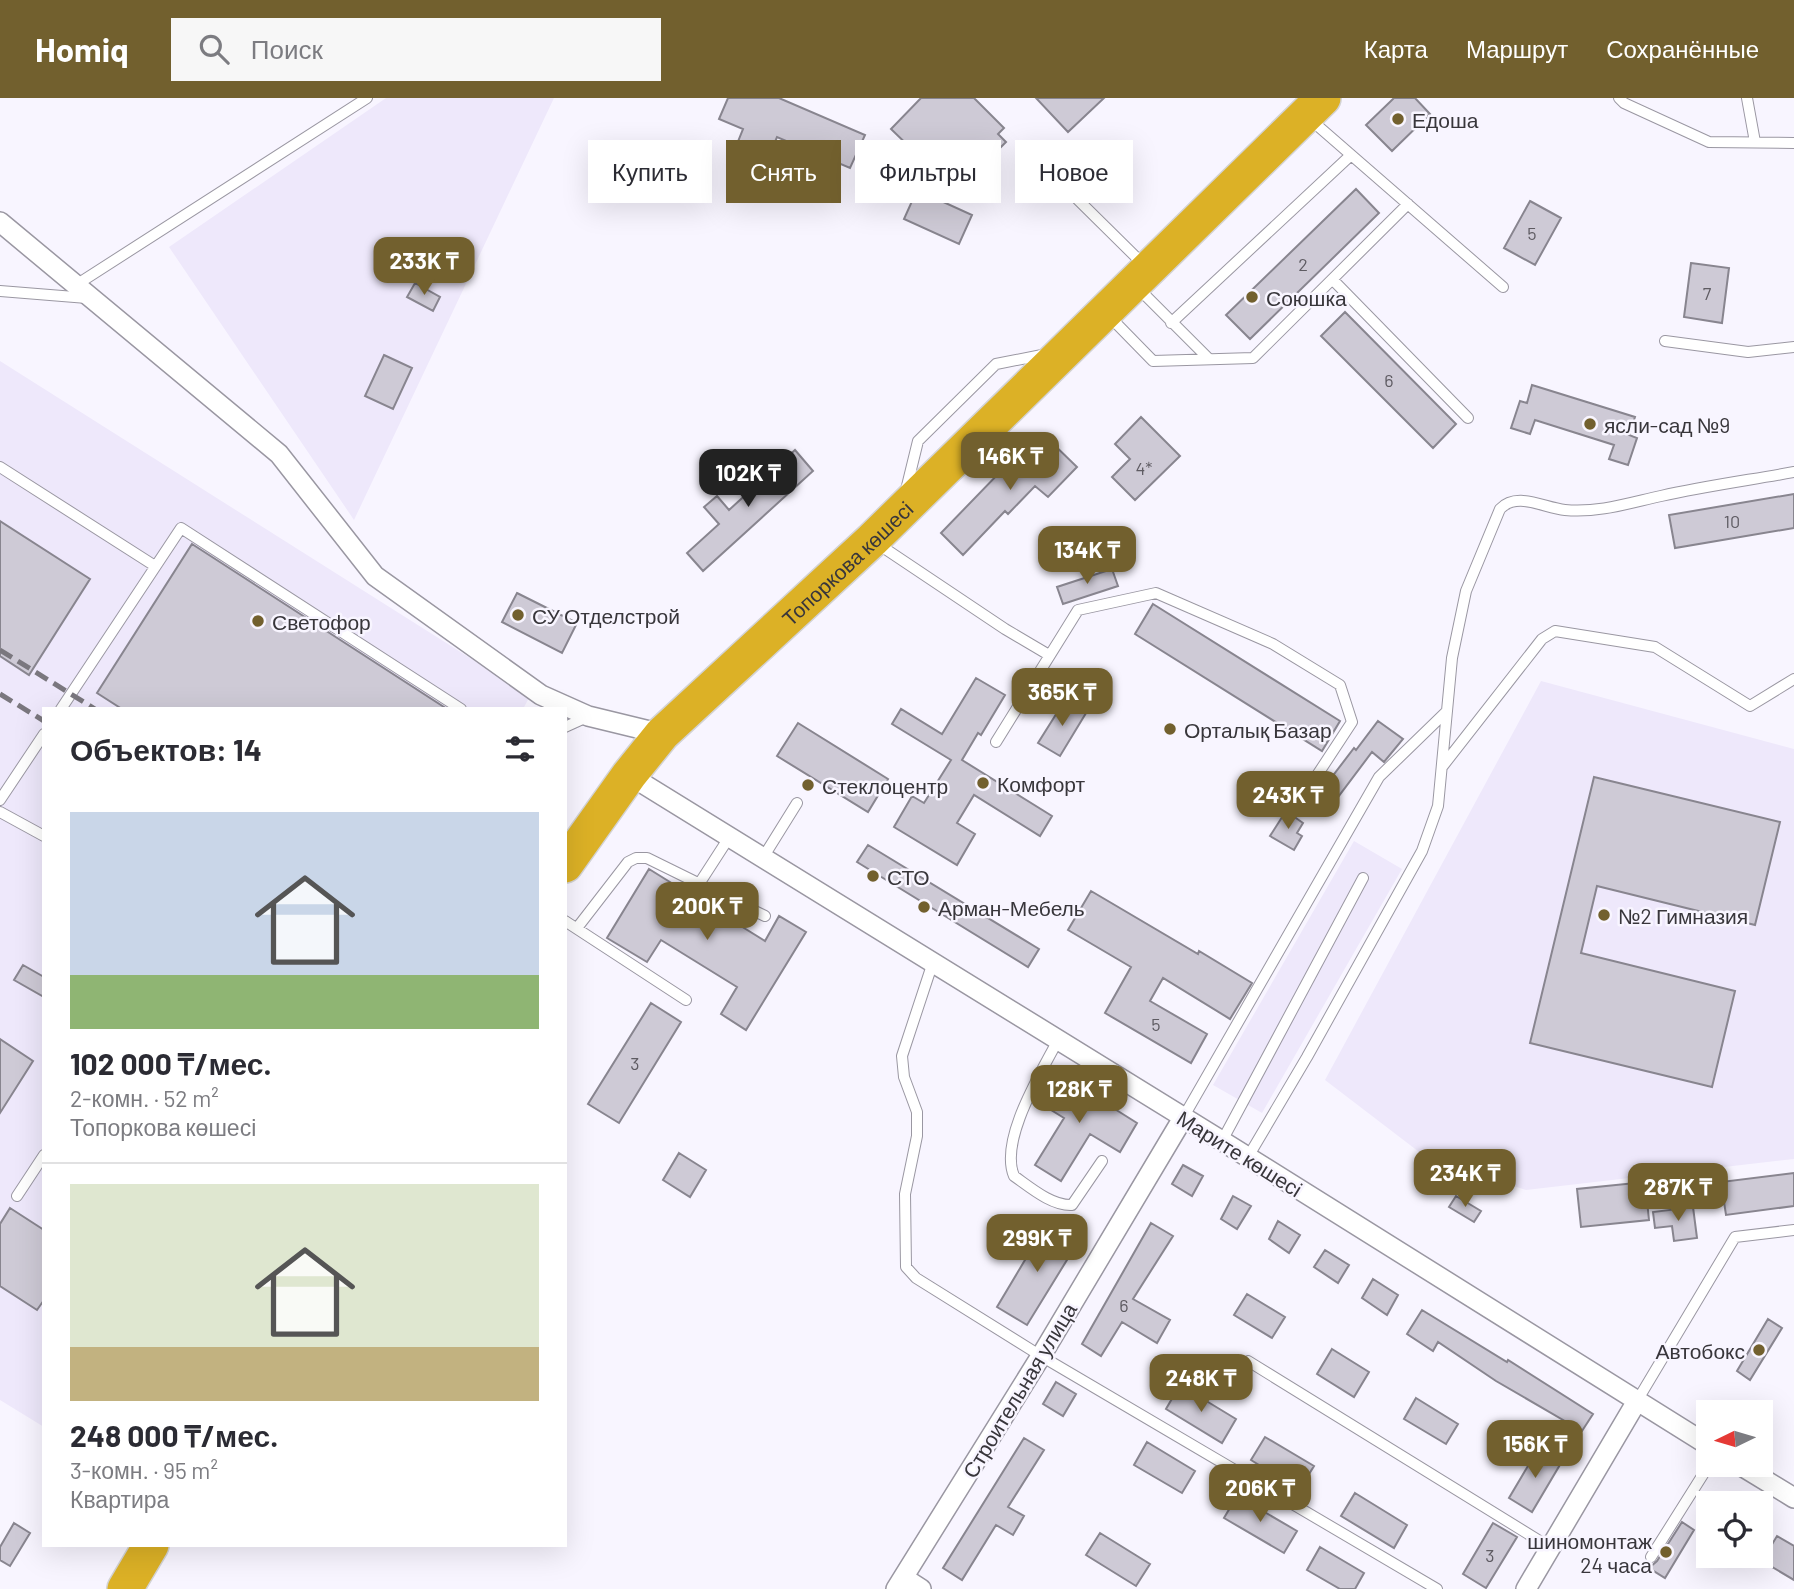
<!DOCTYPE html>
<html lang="ru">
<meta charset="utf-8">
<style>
body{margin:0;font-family:Barlow,sans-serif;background:#f7f7f7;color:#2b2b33;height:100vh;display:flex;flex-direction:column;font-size:26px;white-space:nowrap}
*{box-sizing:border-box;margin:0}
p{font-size:23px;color:#7c7c81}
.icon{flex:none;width:38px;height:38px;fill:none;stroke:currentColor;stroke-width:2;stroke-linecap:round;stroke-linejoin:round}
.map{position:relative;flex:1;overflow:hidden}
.panel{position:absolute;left:42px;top:609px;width:525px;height:840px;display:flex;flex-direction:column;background:#fff;border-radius:0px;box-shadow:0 7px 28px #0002}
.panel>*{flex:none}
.banner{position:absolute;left:588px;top:42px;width:665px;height:63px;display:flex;gap:14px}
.needle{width:46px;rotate:265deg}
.tools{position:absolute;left:1696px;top:1302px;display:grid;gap:14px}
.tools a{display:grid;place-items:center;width:77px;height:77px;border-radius:0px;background:#fff;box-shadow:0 7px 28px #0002;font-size:35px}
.price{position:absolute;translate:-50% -60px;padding:0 16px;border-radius:14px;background:#72602e;color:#fff;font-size:23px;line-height:46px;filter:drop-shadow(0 2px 4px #0008)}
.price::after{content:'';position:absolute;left:50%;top:42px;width:21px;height:16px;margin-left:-10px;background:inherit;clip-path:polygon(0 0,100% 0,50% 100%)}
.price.current{background:#222;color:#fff}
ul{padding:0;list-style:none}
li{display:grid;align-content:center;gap:14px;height:371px;padding:0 28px}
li+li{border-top:2px solid #e1e1e2}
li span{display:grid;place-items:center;height:217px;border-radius:0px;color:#555}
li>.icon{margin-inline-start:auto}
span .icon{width:126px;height:126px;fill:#fffc;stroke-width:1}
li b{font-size:30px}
h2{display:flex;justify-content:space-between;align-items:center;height:84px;padding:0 28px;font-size:30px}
.tag{padding:0 24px;border-radius:0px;background:#fff;box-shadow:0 7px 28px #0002;font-size:24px;line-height:63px}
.tag.current{background:#72602e;color:#fff}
header{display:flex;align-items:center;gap:42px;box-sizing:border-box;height:98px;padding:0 35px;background:#72602e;color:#fff}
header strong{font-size:33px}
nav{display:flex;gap:38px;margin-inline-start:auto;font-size:24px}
.search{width:490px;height:63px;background:#f7f7f7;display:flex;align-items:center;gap:18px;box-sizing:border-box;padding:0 24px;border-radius:0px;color:#7c7c81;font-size:26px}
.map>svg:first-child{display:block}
.built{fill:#eee8fb}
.building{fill:#cecad6;stroke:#88858f;stroke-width:2}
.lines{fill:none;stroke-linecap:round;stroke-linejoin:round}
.lane-casing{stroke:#9a97a2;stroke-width:12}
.street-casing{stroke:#9a97a2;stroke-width:22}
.highway-casing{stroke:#d3d3d4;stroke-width:38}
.lane{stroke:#fff;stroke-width:10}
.street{stroke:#fff;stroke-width:19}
.highway{stroke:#dcb126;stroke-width:35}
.rail{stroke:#7a777e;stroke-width:5;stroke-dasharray:14 7;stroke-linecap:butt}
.poi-dot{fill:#72602e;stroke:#f8f5ff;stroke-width:2.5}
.labels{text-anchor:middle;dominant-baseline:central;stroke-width:5;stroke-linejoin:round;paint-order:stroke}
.number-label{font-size:18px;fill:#5e5b62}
.poi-label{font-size:21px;fill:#38363b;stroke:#f8f5ff;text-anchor:start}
.street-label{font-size:21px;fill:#38363b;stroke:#f8f5ff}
</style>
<header>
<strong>Homiq</strong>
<div class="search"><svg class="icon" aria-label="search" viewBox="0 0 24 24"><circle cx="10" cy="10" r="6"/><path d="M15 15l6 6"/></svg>Поиск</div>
<nav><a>Карта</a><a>Маршрут</a><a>Сохранённые</a></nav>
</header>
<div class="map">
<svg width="1794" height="1491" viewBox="0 0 1794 1491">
<rect width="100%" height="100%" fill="#f8f5ff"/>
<!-- built -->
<path class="built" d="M386,0H554L354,422L169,149Z
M0,263L530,598L523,611H44V1329L0,1302Z
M1541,583L1794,651V1061L1526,1092L1427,1060L1325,982Z
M1354,743L1402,771L1262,1015L1213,987Z"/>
<!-- building -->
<path class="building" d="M728,0H779L865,37L850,70L777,39L762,74L731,61L743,31L719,21Z
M921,0H974L1004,30L998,36L1006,44L956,94L891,31Z
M1036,0H1104L1068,34Z
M1394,0H1415L1430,16L1392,53L1366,27Z
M1356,91L1379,115L1250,241L1226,217Z
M917,92L972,117L959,146L904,121Z
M1530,103L1561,120L1535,167L1504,150Z
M1691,165L1729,170L1722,225L1684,219Z
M415,185L440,199L433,213L407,199Z
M1345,214L1456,326L1433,350L1321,238Z
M384,257L412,270L393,311L365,298Z
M1532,287L1635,319L1629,337L1637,340L1628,367L1609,361L1614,347L1535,322L1530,336L1511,330L1520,303L1527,305Z
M1141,319L1180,358L1135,402L1112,379L1130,361L1115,346Z
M1045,338L1077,369L1048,399L1035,388L1008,416L1005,413L963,457L941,435L1001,373L1004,375L1023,355L1026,358Z
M795,352L813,373L703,473L687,455L719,426L704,409L717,398L729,412Z
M1794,396V430L1675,450L1669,417Z
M0,423L90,481L29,577L0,558Z
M192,446L447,611H122L97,595Z
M1112,471L1118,488L1063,506L1057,489Z
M517,495L577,525L562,555L502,524Z
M1153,506L1340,623L1322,653L1135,536Z
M976,580L1005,597L981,637L978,635L962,662L1052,718L1040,738L974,697L957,725L975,736L957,767L894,729L912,698L924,705L951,662L892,626L901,611L942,636Z
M1065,602L1086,615L1060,658L1038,645Z
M1378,623L1403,641L1384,664L1372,654L1326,715L1312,705L1354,650L1356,652Z
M798,625L888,681L868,714L777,658Z
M1594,679L1780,724L1755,827L1597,788L1581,855L1735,893L1712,989L1530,945Z
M1286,713L1303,725L1297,735L1302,738L1294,752L1270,738Z
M868,747L1039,851L1028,869L857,764Z
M649,771L765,843L779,818L806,834L746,932L721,916L737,889L661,842L647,864L607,840Z
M1091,793L1198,856L1199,853L1252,885L1230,921L1163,880L1150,903L1207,936L1191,965L1105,915L1131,869L1068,832Z
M23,867L44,879V899L14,882Z
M651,905L681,924L619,1025L588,1006Z
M0,941L33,963L0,1015Z
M1056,974L1137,1025L1120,1054L1090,1036L1061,1083L1035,1067L1064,1020L1038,1004Z
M679,1055L706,1072L690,1099L663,1082Z
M1183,1067L1203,1078L1192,1098L1172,1086Z
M1794,1075V1108L1726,1117L1721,1084Z
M1645,1084L1649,1122L1581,1129L1577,1091Z
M1233,1098L1251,1108L1237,1131L1221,1121Z
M1456,1098L1481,1113L1474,1124L1449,1109Z
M1693,1109L1697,1140L1674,1143L1672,1128L1655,1130L1653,1114Z
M10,1110L44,1132V1202L37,1212L0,1188V1126Z
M1278,1123L1300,1137L1289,1155L1269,1141Z
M1047,1125L1078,1144L1027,1227L997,1209Z
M1151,1125L1173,1138L1133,1201L1170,1222L1157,1245L1122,1224L1101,1258L1082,1246Z
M1325,1152L1349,1167L1338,1185L1314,1169Z
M1373,1181L1398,1197L1387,1217L1362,1200Z
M1247,1196L1285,1219L1272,1240L1234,1217Z
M1422,1212L1507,1264L1508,1262L1593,1316L1582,1333L1496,1283L1438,1244L1433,1253L1407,1236Z
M1768,1221L1782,1230L1750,1282L1737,1273Z
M1332,1251L1369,1274L1354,1299L1317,1276Z
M1056,1284L1076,1296L1063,1318L1043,1306Z
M1180,1287L1236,1321L1222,1345L1166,1311Z
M1416,1300L1458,1326L1446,1346L1404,1321Z
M1265,1339L1314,1368L1299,1392L1251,1362Z
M1024,1340L1044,1352L1008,1409L1024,1418L1013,1437L996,1427L962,1482L943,1470Z
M1147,1344L1195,1373L1182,1395L1134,1367Z
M1538,1351L1561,1365L1532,1414L1509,1400Z
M1355,1395L1407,1427L1394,1450L1341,1418Z
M1237,1398L1297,1433L1284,1455L1224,1420Z
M1682,1424L1694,1432L1665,1480L1649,1470L1657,1463Z
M14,1425L30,1435L10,1468L0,1462V1449Z
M1493,1425L1517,1439L1486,1490L1463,1476Z
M1100,1435L1150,1466L1136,1488L1086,1457Z
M1777,1438L1794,1448V1482L1762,1463Z
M1320,1449L1364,1475L1355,1491H1340L1307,1472Z"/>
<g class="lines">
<!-- lane casing -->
<g class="lane-casing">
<path id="lane" d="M1619,0L1624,5L1709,44L1794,45
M1747,0L1755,44
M1311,22L1503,189
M1061,85L1145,168
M1333,182L1468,320
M76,187L367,0
M1137,189L1209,261
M0,193L87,200
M1109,218L1153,263L1253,260L1408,106
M1171,225L1351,57
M1665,243L1748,254L1794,249
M0,369L155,468
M906,392L918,343L996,266L1047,256
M878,446L1005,531L1049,557
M61,611L181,430L461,611
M565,629L587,619
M996,644L1078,512L1156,495L1273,546L1340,587L1352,624L1308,691
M1442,669L1542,541L1555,533L1655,549L1750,608L1794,581
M0,702L44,636
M0,714L44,738
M764,758L797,705
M699,786L730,738
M565,823L686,902
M577,830L628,764L636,760H647L765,818
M933,864L902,958L904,979L917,1014V1038L905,1096L906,1169L916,1180L1041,1258L1437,1491
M1058,942C1041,975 999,1042 1014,1078C1031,1090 1052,1108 1072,1107L1102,1063
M1183,1020L1379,679L1447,613
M1222,1043L1363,780
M1248,1059L1307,959L1422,753L1438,708L1452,560L1466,493L1500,411C1517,393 1544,410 1565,412C1599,415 1629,405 1661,398C1705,388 1750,382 1794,374
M17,1098L44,1057
M1248,1263L1551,1450
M1637,1303L1735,1139L1794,1132
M1651,1459L1709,1367"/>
</g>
<!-- street casing -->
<g class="street-casing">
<path id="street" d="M0,124L279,356L375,478L541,597L588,618L662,636
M629,677L1222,1043L1708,1347
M1740,1367L1794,1400
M904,1480L921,1491
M896,1491L1041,1258L1183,1020
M1526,1491L1637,1303"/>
</g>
<!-- highway casing -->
<g class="highway-casing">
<g id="highway">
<path id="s1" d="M565,767L629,677L662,636L872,442L1323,0"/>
<path d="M125,1491L151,1447"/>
</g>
</g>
<!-- lane -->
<use href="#lane" class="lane"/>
<!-- street -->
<use href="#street" class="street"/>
<!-- highway -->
<use href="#highway" class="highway"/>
<!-- rail -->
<path class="rail" d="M0,552L95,611
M0,596L44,623"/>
</g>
<!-- markers -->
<g class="poi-dot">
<circle cx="1398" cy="21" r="7"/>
<circle cx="1252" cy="199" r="7"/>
<circle cx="1590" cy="326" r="7"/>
<circle cx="518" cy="517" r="7"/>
<circle cx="258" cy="523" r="7"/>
<circle cx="1170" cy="631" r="7"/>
<circle cx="983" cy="685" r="7"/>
<circle cx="808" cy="687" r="7"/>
<circle cx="873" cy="778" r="7"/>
<circle cx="924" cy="809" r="7"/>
<circle cx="1604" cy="817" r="7"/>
<circle cx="1759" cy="1252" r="7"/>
<circle cx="1666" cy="1454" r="7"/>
</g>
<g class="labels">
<!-- number labels -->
<g class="number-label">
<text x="1532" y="135">5</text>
<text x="1303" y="166">2</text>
<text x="1707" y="195">7</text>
<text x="1389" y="282">6</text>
<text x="1144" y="370">4*</text>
<text x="1732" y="423">10</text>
<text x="1156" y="926">5</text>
<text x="635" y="965">3</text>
<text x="1124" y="1207">6</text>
<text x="1490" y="1457">3</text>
</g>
<!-- poi labels -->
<g class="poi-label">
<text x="1412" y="21">Едоша</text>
<text x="1266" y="199">Союшка</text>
<text x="1604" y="326">ясли-сад №9</text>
<text x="532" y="517">СУ Отделстрой</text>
<text x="272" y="523">Светофор</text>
<text x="1184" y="631">Орталық Базар</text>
<text x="997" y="685">Комфорт</text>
<text x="822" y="687">Стеклоцентр</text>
<text x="887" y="778">СТО</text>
<text x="938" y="809">Арман-Мебель</text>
<text x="1618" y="817">№2 Гимназия</text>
<text x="1745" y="1252" text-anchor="end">Автобокс</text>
<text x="1652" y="1442" text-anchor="end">шиномонтаж<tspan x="1652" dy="24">24 часа</tspan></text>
</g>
<!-- street labels -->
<g class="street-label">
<text stroke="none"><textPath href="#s1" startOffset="415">Топоркова көшесі</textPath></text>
<text transform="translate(1240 1055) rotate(32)">Марите көшесі</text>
<text transform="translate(1019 1292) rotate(-59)">Строительная улица</text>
</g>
</g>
</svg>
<div class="tools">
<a><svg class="needle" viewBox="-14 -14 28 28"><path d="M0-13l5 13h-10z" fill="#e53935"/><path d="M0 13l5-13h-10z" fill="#7c7c81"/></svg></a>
<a><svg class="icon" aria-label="locate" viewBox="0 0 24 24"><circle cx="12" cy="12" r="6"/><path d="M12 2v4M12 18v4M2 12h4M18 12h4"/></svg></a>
</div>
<b class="price" style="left:424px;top:199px">233K ₸</b>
<b class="price" style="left:1010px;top:394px">146K ₸</b>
<b class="price current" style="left:748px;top:411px">102K ₸</b>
<b class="price" style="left:1087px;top:488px">134K ₸</b>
<b class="price" style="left:1062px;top:630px">365K ₸</b>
<b class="price" style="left:1288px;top:733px">243K ₸</b>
<b class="price" style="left:707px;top:844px">200K ₸</b>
<b class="price" style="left:1079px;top:1027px">128K ₸</b>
<b class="price" style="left:1465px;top:1111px">234K ₸</b>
<b class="price" style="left:1678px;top:1125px">287K ₸</b>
<b class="price" style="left:1037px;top:1176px">299K ₸</b>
<b class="price" style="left:1201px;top:1316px">248K ₸</b>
<b class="price" style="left:1535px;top:1382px">156K ₸</b>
<b class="price" style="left:1260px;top:1426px">206K ₸</b>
<div class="banner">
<a class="tag">Купить</a>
<a class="tag current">Снять</a>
<a class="tag">Фильтры</a>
<a class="tag">Новое</a>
</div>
<section class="panel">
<h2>Объектов: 14<svg class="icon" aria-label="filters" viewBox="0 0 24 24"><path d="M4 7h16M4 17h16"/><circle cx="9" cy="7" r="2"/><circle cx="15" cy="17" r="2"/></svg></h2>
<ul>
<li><span style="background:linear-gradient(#c9d6e8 75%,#8fb573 0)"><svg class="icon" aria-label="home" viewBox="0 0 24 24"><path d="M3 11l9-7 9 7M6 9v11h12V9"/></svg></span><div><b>102 000 ₸/мес.</b><p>2-комн. · 52 m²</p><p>Топоркова көшесі</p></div></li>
<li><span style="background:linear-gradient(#dfe7d0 75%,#c2b280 0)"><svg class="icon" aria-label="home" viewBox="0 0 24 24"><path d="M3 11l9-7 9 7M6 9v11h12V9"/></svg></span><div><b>248 000 ₸/мес.</b><p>3-комн. · 95 m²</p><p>Квартира</p></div></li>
</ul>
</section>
</div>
